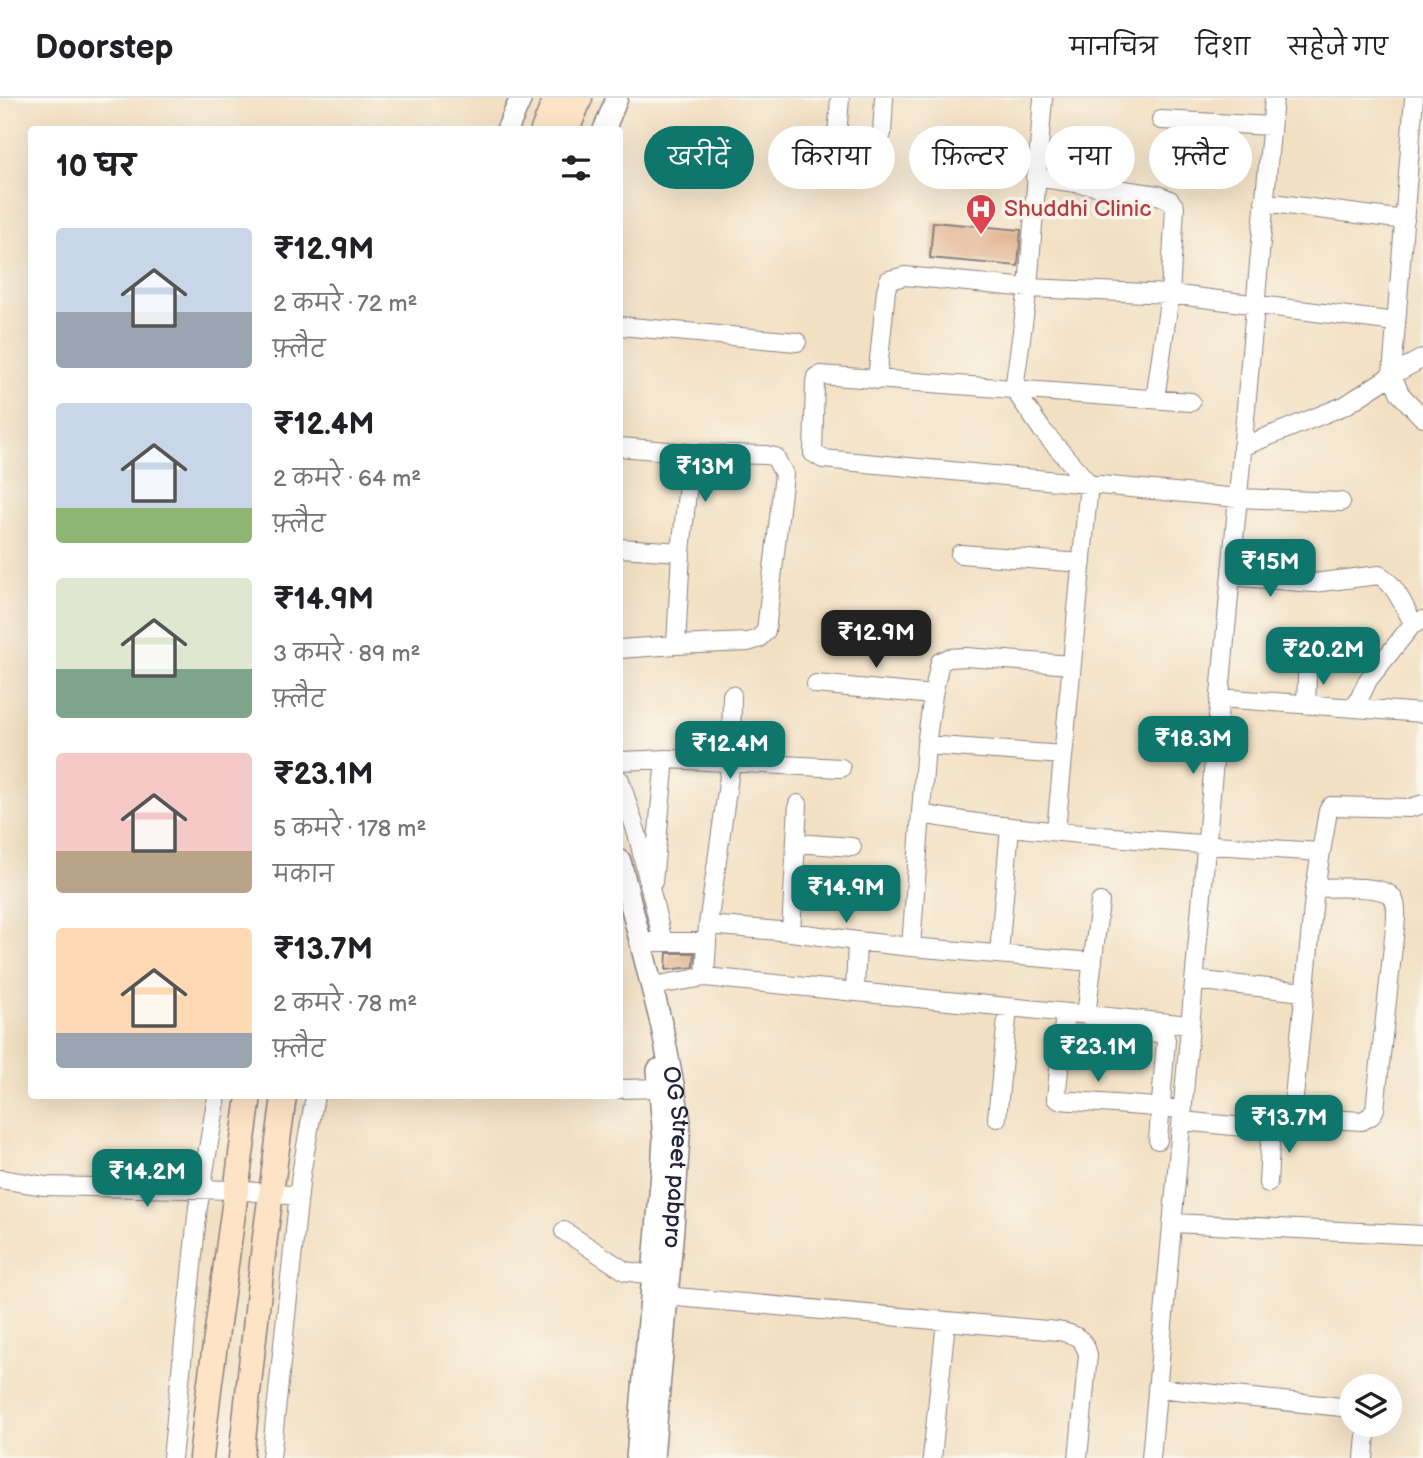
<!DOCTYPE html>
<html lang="hi">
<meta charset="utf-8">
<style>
body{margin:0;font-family:"Balsamiq Sans","Playpen Sans Deva",sans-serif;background:#f6f6f6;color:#202124;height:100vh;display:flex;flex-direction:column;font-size:26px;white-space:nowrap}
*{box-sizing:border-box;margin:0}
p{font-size:23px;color:#757577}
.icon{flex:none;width:38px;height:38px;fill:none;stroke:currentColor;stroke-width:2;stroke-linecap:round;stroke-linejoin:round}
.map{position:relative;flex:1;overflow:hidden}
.panel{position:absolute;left:28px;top:28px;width:595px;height:973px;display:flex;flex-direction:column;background:#fff;border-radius:7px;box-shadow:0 7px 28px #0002}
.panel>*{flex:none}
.hud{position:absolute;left:644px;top:28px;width:665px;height:63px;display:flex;gap:14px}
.tools{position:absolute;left:1339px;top:1276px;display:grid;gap:14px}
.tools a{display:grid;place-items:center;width:63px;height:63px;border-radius:50%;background:#fff;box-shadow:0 7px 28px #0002;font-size:35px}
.price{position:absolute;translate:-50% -60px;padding:0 16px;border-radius:14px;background:#0f766e;color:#fff;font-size:23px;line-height:46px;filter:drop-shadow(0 2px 4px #0008)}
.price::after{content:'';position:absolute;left:50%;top:42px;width:21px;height:16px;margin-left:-10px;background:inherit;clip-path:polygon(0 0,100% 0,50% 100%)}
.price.on{background:#222;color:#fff}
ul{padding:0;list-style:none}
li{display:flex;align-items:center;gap:21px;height:175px;padding:0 28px}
li span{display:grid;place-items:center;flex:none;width:196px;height:140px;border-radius:7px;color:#555}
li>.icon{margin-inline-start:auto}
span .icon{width:84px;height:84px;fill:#fffc;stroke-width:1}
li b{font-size:30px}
h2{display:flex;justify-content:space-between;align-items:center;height:84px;padding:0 28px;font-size:30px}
.tag{padding:0 24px;border-radius:32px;background:#fff;box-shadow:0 7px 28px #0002;font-size:24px;line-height:63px}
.tag.on{background:#0f766e;color:#fff}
header{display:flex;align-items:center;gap:42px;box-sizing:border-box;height:98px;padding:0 35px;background:#fff;border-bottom:2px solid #e0e0e0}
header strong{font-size:33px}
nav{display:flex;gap:38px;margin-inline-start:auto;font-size:24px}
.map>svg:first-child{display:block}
.building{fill:#dca37a}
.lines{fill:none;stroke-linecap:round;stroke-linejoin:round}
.minor-casing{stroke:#8a817f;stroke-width:20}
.tertiary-casing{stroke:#8a817f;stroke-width:24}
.secondary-casing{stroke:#8a817f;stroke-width:27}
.minor{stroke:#fff;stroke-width:18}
.tertiary{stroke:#fff;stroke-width:21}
.secondary{stroke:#fee4c6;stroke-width:24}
.labels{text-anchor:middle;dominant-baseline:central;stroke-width:7;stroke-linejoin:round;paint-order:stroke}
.health-label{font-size:23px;fill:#be3a42;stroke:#fbf7ec;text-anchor:start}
.street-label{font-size:23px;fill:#22223b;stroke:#fbf7ec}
</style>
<header>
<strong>Doorstep</strong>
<nav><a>मानचित्र</a><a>दिशा</a><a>सहेजे गए</a></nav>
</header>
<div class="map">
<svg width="1423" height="1360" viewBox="0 0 1423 1360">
<rect width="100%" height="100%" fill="#fbf7ec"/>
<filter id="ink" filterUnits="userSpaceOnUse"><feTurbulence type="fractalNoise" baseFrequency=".0143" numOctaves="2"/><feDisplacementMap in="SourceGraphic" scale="14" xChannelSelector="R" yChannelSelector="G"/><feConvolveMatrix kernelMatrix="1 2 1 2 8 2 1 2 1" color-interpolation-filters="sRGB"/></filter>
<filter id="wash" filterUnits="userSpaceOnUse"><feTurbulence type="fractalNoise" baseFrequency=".00686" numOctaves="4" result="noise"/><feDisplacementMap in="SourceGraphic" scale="28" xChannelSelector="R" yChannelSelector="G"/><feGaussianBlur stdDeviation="1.57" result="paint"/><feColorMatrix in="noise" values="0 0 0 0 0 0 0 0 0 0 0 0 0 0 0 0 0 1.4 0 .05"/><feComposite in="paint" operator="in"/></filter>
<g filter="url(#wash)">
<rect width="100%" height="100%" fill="#f2e0c3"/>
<g id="blocks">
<!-- building -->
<path class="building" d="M933,124L1021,132L1018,168L930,160Z
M667,855H695L694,869L666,872Z"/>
</g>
</g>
<g filter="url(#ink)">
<use href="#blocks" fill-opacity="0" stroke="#8a817f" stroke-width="2"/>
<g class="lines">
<!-- minor casing -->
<g class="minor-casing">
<path id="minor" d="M1043,0L1028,190L1170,196L1396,224
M1414,0L1392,277L1400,296L1423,320
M1161,22L1271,28
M882,36L884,0
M837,38L840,0
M1035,79L1158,97L1170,102L1175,109L1170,196L1155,301
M1264,104L1405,122
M620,228L797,244
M877,282L886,192L889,182L905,178L1028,190L1014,291L1042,332L1089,386L1056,733
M1191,304L820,277L816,279L815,284L813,355L823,361L1238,400L1341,404
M620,349L691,355L766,357L775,359L784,376L766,533L758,541L748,544L676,547
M1242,349L1346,307L1392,277L1423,260
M620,450L681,454L676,547L620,551
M681,454L691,355
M960,456L1082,465
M1231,478L1313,485L1379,477C1396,486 1404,510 1414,526
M1072,567L966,559L949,560L940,564L933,597L926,647L911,849L1093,864
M816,586L933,597
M1220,600L1423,615
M1306,607L1308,554
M1355,610L1368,582L1412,527L1423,522
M926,647L1063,657
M620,663L669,661L841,670
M620,682L638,739L663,844
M922,716C975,726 1028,731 1081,736C1161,744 1241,749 1321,754L1315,790C1332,790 1381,786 1392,799C1397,805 1396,814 1396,821L1375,1011L1371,1018L1362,1023L1292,1019L1271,1028L1254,1030L1182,1023
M796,745L852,749
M1321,754L1328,713L1331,708L1410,710L1423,706
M653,784L665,661
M708,827L731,664L732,597
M791,834L798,706
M651,844H707
M999,856L1010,729
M705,879L708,827L791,834L857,843
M1194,882L1304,894
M652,888L705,879L1190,927
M855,894L857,843L911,849
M1065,915L1056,1000L1059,1002L1183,1011
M1086,918L1100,804
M1141,933L1158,935L1165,938L1166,942L1158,1042
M620,991L660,990
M1292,1019L1315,790
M997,1020L1008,910
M0,1081L45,1088L236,1092L299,1098
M1268,1085L1271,1028
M1173,1125L1423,1137
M564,1133L625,1173L652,1177
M654,1197L1058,1233C1074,1236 1084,1239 1088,1257L1078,1360
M1157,1290L1351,1310
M172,1360L198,1109L217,998
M271,1360L301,1076L315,998
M932,1360L946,1223
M1151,1360L1274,0
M1364,1360L1367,1326"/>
</g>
<!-- tertiary casing -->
<g class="tertiary-casing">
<g id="tertiary">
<path d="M507,32L521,0"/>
<path d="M604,32L617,0"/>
<path id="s1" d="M620,763L662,929L680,1023L673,1130L653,1360"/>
<path d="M637,1360L662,1074L664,1041L658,972"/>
</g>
</g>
<!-- secondary casing -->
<g class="secondary-casing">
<path id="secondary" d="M543,32L556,0
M567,32L580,0
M201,1360L209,1291L249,998
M241,1360L264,1147L284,998"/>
</g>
<!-- minor -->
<use href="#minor" class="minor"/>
<!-- tertiary -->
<use href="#tertiary" class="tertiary"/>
<!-- secondary -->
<use href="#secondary" class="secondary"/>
</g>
</g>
<!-- icons -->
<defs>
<g id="hospital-pin" transform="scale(1.575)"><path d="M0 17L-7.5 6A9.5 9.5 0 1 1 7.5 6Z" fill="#e0444e" stroke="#fbf7ec"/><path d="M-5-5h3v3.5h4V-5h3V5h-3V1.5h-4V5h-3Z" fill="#fff"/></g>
</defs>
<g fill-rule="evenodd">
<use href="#hospital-pin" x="981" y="111"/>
</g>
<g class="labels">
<!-- health labels -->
<g class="health-label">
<text x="1004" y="111">Shuddhi Clinic</text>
</g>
<!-- street labels -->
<g class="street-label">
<text stroke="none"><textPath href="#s1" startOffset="303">OG Street pabpro</textPath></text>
</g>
</g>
</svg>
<div class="tools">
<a><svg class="icon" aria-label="layers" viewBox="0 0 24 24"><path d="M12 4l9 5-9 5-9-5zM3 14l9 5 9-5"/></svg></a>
</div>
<b class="price" style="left:705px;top:406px">₹13M</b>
<b class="price" style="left:1270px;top:501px">₹15M</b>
<b class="price on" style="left:876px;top:572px">₹12.9M</b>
<b class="price" style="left:1323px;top:589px">₹20.2M</b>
<b class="price" style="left:1193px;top:678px">₹18.3M</b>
<b class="price" style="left:730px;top:683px">₹12.4M</b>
<b class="price" style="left:846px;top:827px">₹14.9M</b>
<b class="price" style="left:1098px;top:986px">₹23.1M</b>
<b class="price" style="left:1289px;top:1057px">₹13.7M</b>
<b class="price" style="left:147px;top:1111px">₹14.2M</b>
<div class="hud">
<a class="tag on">खरीदें</a>
<a class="tag">किराया</a>
<a class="tag">फ़िल्टर</a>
<a class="tag">नया</a>
<a class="tag">फ़्लैट</a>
</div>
<section class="panel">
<h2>10 घर<svg class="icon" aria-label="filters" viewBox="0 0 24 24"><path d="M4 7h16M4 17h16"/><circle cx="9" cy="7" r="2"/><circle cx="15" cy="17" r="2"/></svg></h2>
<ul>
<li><span style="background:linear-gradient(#c9d6e8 60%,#9aa5b1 0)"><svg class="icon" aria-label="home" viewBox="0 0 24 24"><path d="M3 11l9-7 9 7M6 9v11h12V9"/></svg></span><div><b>₹12.9M</b><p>2 कमरे · 72 m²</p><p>फ़्लैट</p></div></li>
<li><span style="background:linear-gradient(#c9d6e8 75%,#8fb573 0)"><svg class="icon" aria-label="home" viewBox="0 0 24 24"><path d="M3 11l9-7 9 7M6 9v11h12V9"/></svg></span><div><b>₹12.4M</b><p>2 कमरे · 64 m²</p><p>फ़्लैट</p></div></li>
<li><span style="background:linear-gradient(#dfe7d0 65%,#7fa58c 0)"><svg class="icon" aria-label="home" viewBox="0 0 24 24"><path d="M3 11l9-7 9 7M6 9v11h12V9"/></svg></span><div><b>₹14.9M</b><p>3 कमरे · 89 m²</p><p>फ़्लैट</p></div></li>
<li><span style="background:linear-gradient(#f6c9c9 70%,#b9a48a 0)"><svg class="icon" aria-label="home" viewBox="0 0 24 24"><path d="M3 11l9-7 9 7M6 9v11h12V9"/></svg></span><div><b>₹23.1M</b><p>5 कमरे · 178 m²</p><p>मकान</p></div></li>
<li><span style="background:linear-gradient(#ffd9b3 75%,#9aa5b1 0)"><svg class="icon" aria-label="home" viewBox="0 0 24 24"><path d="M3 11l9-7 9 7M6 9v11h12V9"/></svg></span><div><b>₹13.7M</b><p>2 कमरे · 78 m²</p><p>फ़्लैट</p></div></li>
</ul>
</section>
</div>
